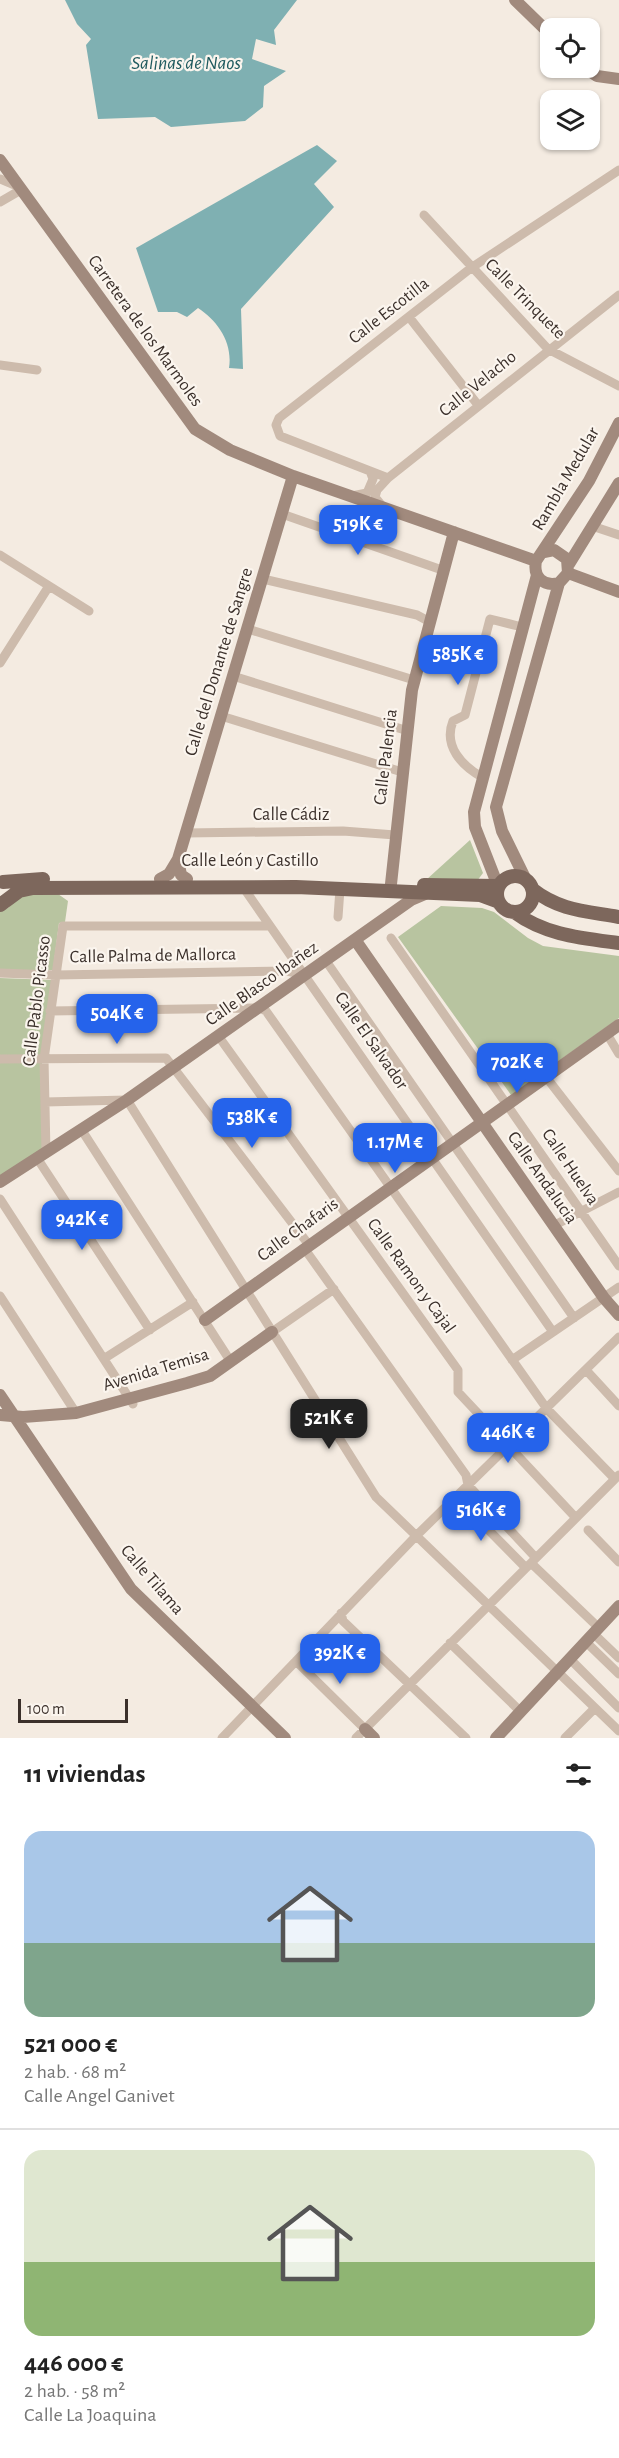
<!DOCTYPE html>
<html lang="es">
<meta charset="utf-8">
<style>
body{margin:0;font-family:"Alegreya Sans",sans-serif;background:#f6f6f6;color:#222;height:100vh;display:flex;flex-direction:column;font-size:22px;white-space:nowrap}
*{box-sizing:border-box;margin:0}
p{font-size:20px;color:#767676}
.icon{flex:none;width:33px;height:33px;fill:none;stroke:currentColor;stroke-width:2;stroke-linecap:round;stroke-linejoin:round}
.map{position:relative;height:1738px;overflow:hidden}
.sheet{display:flex;flex-direction:column;background:#fff;flex:1}
.sheet>*{flex:none}
.tools{position:absolute;left:540px;top:18px;display:grid;gap:12px}
.tools a{display:grid;place-items:center;width:60px;height:60px;border-radius:12px;background:#fff;box-shadow:0 2px 4px #0004;font-size:30px}
.scale{position:absolute;left:18px;bottom:15px;width:110px;box-sizing:border-box;padding-left:6px;border:3px solid #3b302b;border-top:0;font-size:16px;line-height:21px;white-space:nowrap;color:#3b302b;-webkit-text-stroke:4px #fbf5ee;paint-order:stroke}
.price{position:absolute;translate:-50% -51px;padding:0 14px;border-radius:12px;background:#2563eb;color:#fff;font-size:20px;line-height:39px;filter:drop-shadow(0 2px 3px #0008)}
.price::after{content:'';position:absolute;left:50%;top:36px;width:18px;height:14px;margin-left:-9px;background:inherit;clip-path:polygon(0 0,100% 0,50% 100%)}
.price.active{background:#222;color:#fff}
ul{padding:0;list-style:none}
li{display:grid;align-content:center;gap:12px;height:318px;padding:0 24px}
li+li{border-top:2px solid #e0e0e0}
li span{display:grid;place-items:center;height:186px;border-radius:18px;color:#555}
li>.icon{margin-inline-start:auto}
span .icon{width:108px;height:108px;fill:#fffc;stroke-width:1}
li b{font-size:26px}
h2{display:flex;justify-content:space-between;align-items:center;height:72px;padding:0 24px;font-size:26px}
.map>svg:first-child{display:block}
.green{fill:#b8c4a0}
.water{fill:#7fb0b2}
.lines{fill:none;stroke-linecap:round;stroke-linejoin:round}
.street{stroke:#cdbbac;stroke-width:9}
.secondary{stroke:#a18a7d;stroke-width:12}
.primary{stroke:#7d675c;stroke-width:14}
.labels{text-anchor:middle;dominant-baseline:central;stroke-width:4.5;stroke-linejoin:round;paint-order:stroke}
.street-label{font-size:18px;fill:#3b302b;stroke:#fbf5ee}
.water-label{font-size:20px;font-style:italic;fill:#1f5a5e;stroke:#fbf5ee}
</style>
<div class="map">
<svg width="619" height="1738" viewBox="0 0 619 1738">
<rect width="100%" height="100%" fill="#f4ebe1"/>
<!-- green -->
<path class="green" d="M470,840L483,873L477,881L426,880Z
M22,894H58L68,901L65,922L59,923L53,970L0,971V911L8,908Z
M441,906L482,908L494,912L528,938L543,946L619,956V1018L511,1095L398,937Z
M0,978L52,980L42,1056H0Z
M0,1063H42V1149L0,1176Z"/>
<!-- water -->
<path class="water" d="M65,0H297L274,30L276,45L256,39L252,59L286,71L264,86L263,107L245,121L171,127L155,117L98,119L86,45L91,39L77,24Z
M317,145L337,161L314,184L334,207L241,309L243,369L229,368C233,343 218,321 198,308L187,317L177,312H158L136,248Z"/>
<g class="lines">
<!-- street -->
<path class="street" d="M0,179L17,186
M0,202L19,191L24,193
M424,215L548,349L619,386
M409,317L478,405
M0,365L37,370
M388,478L280,436L276,425L279,418L471,268L619,170
M352,496L367,493L373,479L370,471
M383,507L375,497L377,490L388,478L619,295
M282,514L442,570
M592,526L619,535
M0,555L89,611
M263,579L417,615L430,622
M248,629L414,680
M0,663L49,586
M233,676L408,731
M221,716L402,772
M482,777C462,766 443,746 453,721L465,715L490,619L522,627
M186,833L343,831L395,835
M243,887L553,1332
M338,917L340,889
M391,938L619,1266
M326,961L574,1318
M0,973L56,975L287,971L305,975
M50,1011L260,1008L266,1011L547,1409L615,1479
M607,1034L619,1054
M219,1037L458,1370V1392L576,1518
M0,1059L166,1058L309,1245
M546,1077L619,1171
M45,1102L127,1100L376,1497L619,1731
M81,1129L231,1362
M46,1153L44,1059L63,926H269
M37,1158L150,1330
M0,1199L133,1404
M553,1226L619,1192
M304,1248L466,1475L468,1485
M0,1296L76,1413
M272,1332L334,1289
M105,1358L193,1302
M512,1360L619,1287
M586,1370L619,1406
M468,1485L536,1558
M456,1497L526,1568
M588,1530L619,1562
M531,1563L599,1628
M341,1613L343,1621L466,1738
M594,1634L619,1658
M586,1642L619,1674
M450,1643L521,1712
M570,1659L619,1708
M296,1661L365,1729
M222,1738L416,1536L619,1337
M356,1738L619,1475
M565,1738L595,1708"/>
<!-- secondary -->
<path class="secondary" d="M515,0L550,34
M585,68L597,76L619,79
M0,160L195,429L230,450L293,476L536,561
M544,552L554,550L567,559L568,573L559,583C543,587 533,577 536,561L589,481L619,423
M569,564L619,483
M568,573L619,592
M178,860L181,875L187,879
M160,879L169,874L178,859L293,476
M526,880L502,831L496,807L559,583
M391,884L412,690L454,532
M498,886L475,827L474,812L537,575
M356,941L604,1298L619,1315
M0,1182L127,1100L411,900L425,894
M205,1320L619,1025
M0,1395L131,1589L285,1738
M0,1415L23,1417L76,1413L187,1383L210,1376L272,1332
M365,1729L374,1738
M496,1738L619,1606"/>
<!-- primary -->
<path class="primary" d="M497 894a18 18 0 1 1 36 0a18 18 0 1 1-36 0Z
M3,882L43,879
M424,885L498,886
M532,889C560,911 586,911 619,917
M0,905L19,891L33,888L296,887L480,895L499,902
M514,912C545,935 581,938 619,943"/>
</g>
<g class="labels">
<!-- street labels -->
<g class="street-label">
<text transform="translate(525 299) rotate(45)">Calle Trinquete</text>
<text transform="translate(389 311) rotate(-38)">Calle Escotilla</text>
<text transform="translate(145 331) rotate(54)">Carretera de los Marmoles</text>
<text transform="translate(478 384) rotate(-39)">Calle Velacho</text>
<text transform="translate(566 479) rotate(-60)">Rambla Medular</text>
<text transform="translate(219 662) rotate(-73)">Calle del Donante de Sangre</text>
<text transform="translate(386 757) rotate(-83)">Calle Palencia</text>
<text x="291" y="815">Calle Cádiz</text>
<text x="250" y="861">Calle León y Castillo</text>
<text transform="translate(153 956) rotate(-1)">Calle Palma de Mallorca</text>
<text transform="translate(262 984) rotate(-35)">Calle Blasco Ibañez</text>
<text transform="translate(37 1001) rotate(-83)">Calle Pablo Picasso</text>
<text transform="translate(371 1041) rotate(55)">Calle El Salvador</text>
<text transform="translate(570 1167) rotate(56)">Calle Huelva</text>
<text transform="translate(542 1178) rotate(55)">Calle Andalucia</text>
<text transform="translate(298 1230) rotate(-36)">Calle Chafaris</text>
<text transform="translate(411 1276) rotate(54)">Calle Ramon y Cajal</text>
<text transform="translate(156 1370) rotate(-17)">Avenida Temisa</text>
<text transform="translate(152 1580) rotate(49)">Calle Tilama</text>
</g>
<!-- water labels -->
<g class="water-label">
<text x="186" y="63">Salinas de Naos</text>
</g>
</g>
</svg>
<div class="tools">
<a><svg class="icon" aria-label="locate" viewBox="0 0 24 24"><circle cx="12" cy="12" r="6"/><path d="M12 2v4M12 18v4M2 12h4M18 12h4"/></svg></a>
<a><svg class="icon" aria-label="layers" viewBox="0 0 24 24"><path d="M12 4l9 5-9 5-9-5zM3 14l9 5 9-5"/></svg></a>
</div>
<div class="scale">100 m</div>
<b class="price" style="left:358px;top:556px">519K €</b>
<b class="price" style="left:458px;top:686px">585K €</b>
<b class="price" style="left:117px;top:1045px">504K €</b>
<b class="price" style="left:517px;top:1094px">702K €</b>
<b class="price" style="left:252px;top:1149px">538K €</b>
<b class="price" style="left:395px;top:1174px">1.17M €</b>
<b class="price" style="left:82px;top:1251px">942K €</b>
<b class="price active" style="left:329px;top:1450px">521K €</b>
<b class="price" style="left:508px;top:1464px">446K €</b>
<b class="price" style="left:481px;top:1542px">516K €</b>
<b class="price" style="left:340px;top:1685px">392K €</b>
</div>
<section class="sheet">
<h2>11 viviendas<svg class="icon" aria-label="filters" viewBox="0 0 24 24"><path d="M4 7h16M4 17h16"/><circle cx="9" cy="7" r="2"/><circle cx="15" cy="17" r="2"/></svg></h2>
<ul>
<li><span style="background:linear-gradient(#a9c7e8 60%,#7fa58c 0)"><svg class="icon" aria-label="home" viewBox="0 0 24 24"><path d="M3 11l9-7 9 7M6 9v11h12V9"/></svg></span><div><b>521 000 €</b><p>2 hab. · 68 m²</p><p>Calle Angel Ganivet</p></div></li>
<li><span style="background:linear-gradient(#dfe7d0 60%,#8fb573 0)"><svg class="icon" aria-label="home" viewBox="0 0 24 24"><path d="M3 11l9-7 9 7M6 9v11h12V9"/></svg></span><div><b>446 000 €</b><p>2 hab. · 58 m²</p><p>Calle La Joaquina</p></div></li>
</ul>
</section>
